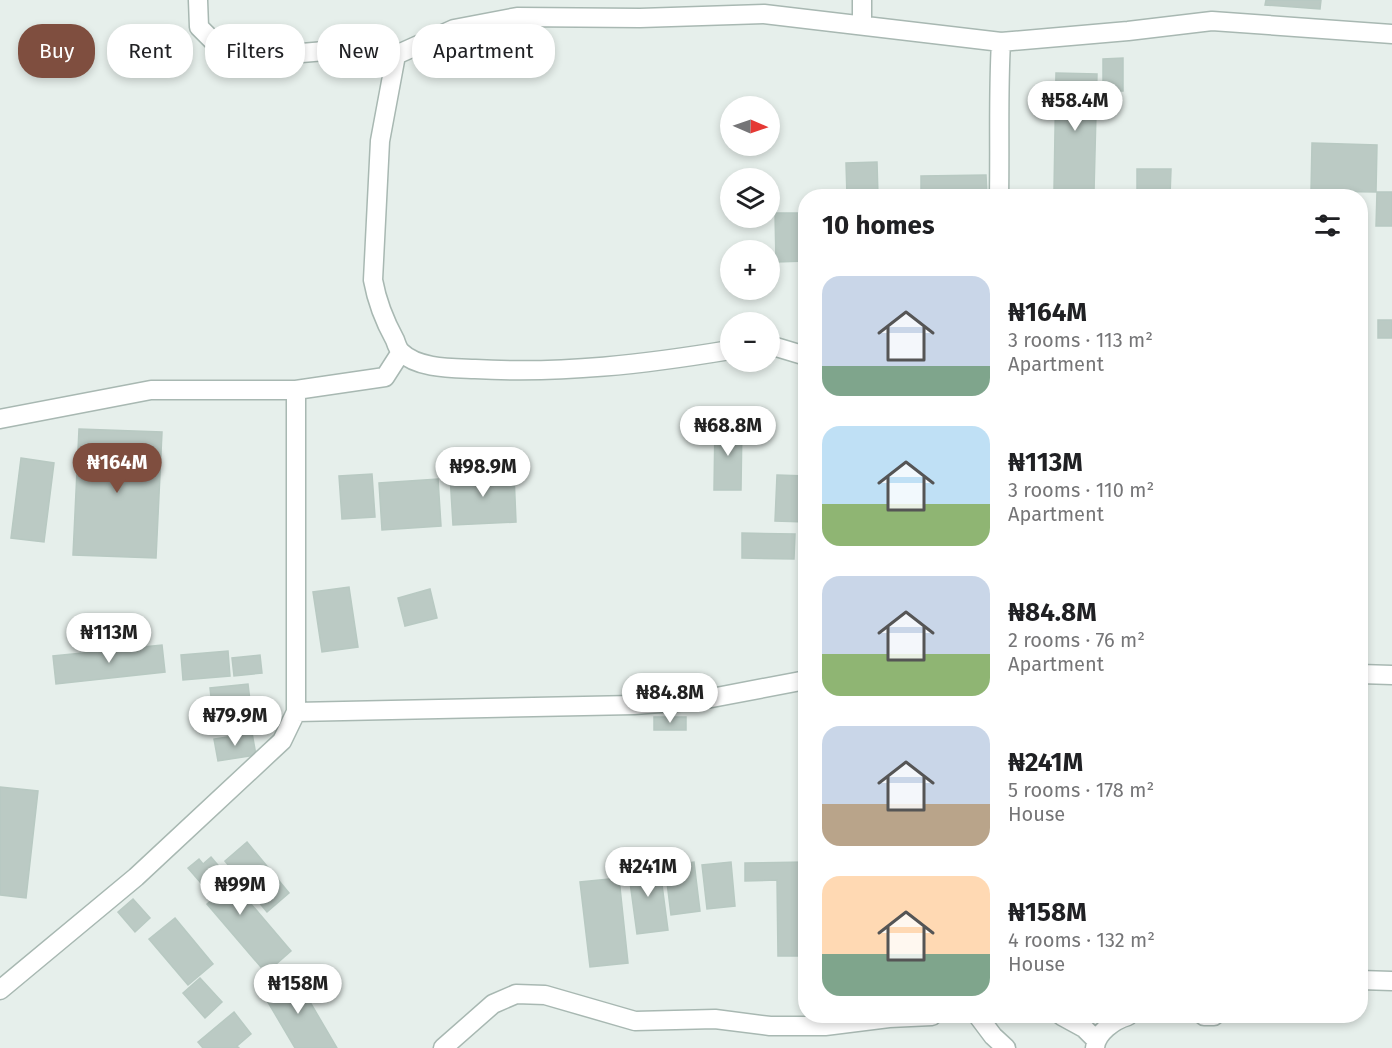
<!DOCTYPE html>
<meta charset="utf-8">
<style>
body{margin:0;font-family:"Fira Sans",sans-serif;background:#f6f6f6;color:#202124;height:100vh;display:flex;flex-direction:column;font-size:22px;white-space:nowrap}
*{box-sizing:border-box;margin:0}
p{font-size:20px;color:#757577}
.icon{flex:none;width:33px;height:33px;fill:none;stroke:currentColor;stroke-width:2;stroke-linecap:round;stroke-linejoin:round}
.map{position:relative;flex:1;overflow:hidden}
.panel{position:absolute;left:798px;top:189px;width:570px;height:834px;display:flex;flex-direction:column;background:#fff;border-radius:24px;box-shadow:0 3px 9px #0003}
.panel>*{flex:none}
.guide{position:absolute;left:18px;top:24px;width:570px;height:54px;display:flex;gap:12px}
.needle{width:39px;rotate:92deg}
.buttons{position:absolute;left:720px;top:96px;display:grid;gap:12px}
.buttons a{display:grid;place-items:center;width:60px;height:60px;border-radius:50%;background:#fff;box-shadow:0 3px 9px #0003;font-size:30px}
.price{position:absolute;translate:-50% -51px;padding:0 14px;border-radius:21px;background:#fff;color:#222;font-size:20px;line-height:39px;filter:drop-shadow(0 2px 3px #0008)}
.price::after{content:'';position:absolute;left:50%;top:36px;width:18px;height:14px;margin-left:-9px;background:inherit;clip-path:polygon(0 0,100% 0,50% 100%)}
.price.active{background:#7f4e3f;color:#fff}
ul{padding:0;list-style:none}
li{display:flex;align-items:center;gap:18px;height:150px;padding:0 24px}
li span{display:grid;place-items:center;flex:none;width:168px;height:120px;border-radius:18px;color:#555}
li>.icon{margin-inline-start:auto}
span .icon{width:72px;height:72px;fill:#fffc;stroke-width:1}
li b{font-size:26px}
h2{display:flex;justify-content:space-between;align-items:center;height:72px;padding:0 24px;font-size:26px}
.pill{padding:0 21px;border-radius:24px;background:#fff;box-shadow:0 3px 9px #0003;font-size:21px;line-height:54px}
.pill.active{background:#7f4e3f;color:#fff}
.map>svg:first-child{display:block}
.building{fill:#bbcac4;stroke:#b8c9c2;stroke-width:1.5}
.lines{fill:none;stroke-linecap:round;stroke-linejoin:round}
.minor-casing{stroke:#a8b8b2;stroke-width:21}
.minor{stroke:#fff;stroke-width:18}
</style>
<div class="map">
<svg width="1392" height="1048" viewBox="0 0 1392 1048">
<rect width="100%" height="100%" fill="#e6efeb"/>
<!-- building -->
<path class="building" d="M1266,0H1321L1320,9L1265,5Z
M1123,58V91H1103V59Z
M1056,73L1097,74L1094,192L1054,190Z
M1312,143L1377,145L1376,192L1311,191Z
M877,162L878,196H847L846,163Z
M1137,169H1171L1170,196H1137Z
M986,175L987,196H921V176Z
M1377,192H1392V226H1376Z
M775,213H805L806,261L776,262Z
M1378,320H1392V338H1378Z
M715,423H742L741,490H714Z
M79,429L162,432L156,558L73,555Z
M21,458L54,463L44,542L11,538Z
M501,467L502,475L514,474L516,522L453,525L450,475L484,473L485,469Z
M372,474L375,517L342,519L339,476Z
M777,475L806,476V522L775,521Z
M438,479L441,526L382,530L379,483Z
M742,533L795,534L794,559L742,558Z
M349,587L358,647L322,652L313,592Z
M430,589L437,618L405,626L398,598Z
M162,645L165,672L56,684L53,656Z
M228,651L230,676L183,680L181,655Z
M260,655L262,673L234,676L232,658Z
M248,684L253,726L215,731L210,688Z
M654,717H686V730H654Z
M252,733L256,755L218,761L214,739Z
M0,787L38,791L26,898L0,895Z
M247,842L289,893L267,912L225,861Z
M211,857L291,951L266,973L207,904L214,898L188,868L199,859L203,864Z
M659,862L668,930L637,934L628,867Z
M694,862L700,911L671,915L665,866Z
M731,862L735,906L707,909L702,865Z
M806,862V956H778L777,880L745,881V863Z
M619,878L628,963L590,967L580,882Z
M133,899L150,918L135,932L118,912Z
M175,918L213,964L188,985L149,939Z
M293,973L337,1048H295L262,992Z
M200,978L222,1002L205,1018L183,993Z
M234,1012L251,1034L237,1046L239,1048H203L198,1042Z"/>
<g class="lines">
<!-- minor casing -->
<g class="minor-casing">
<path id="minor" d="M198,0L199,27L212,40L227,45L278,55L372,47L396,55L454,29L517,17L640,18L764,14L1001,42L1128,31L1212,21L1392,34
M862,0V25
M396,55L380,141L373,280C377,302 384,320 395,340C396,343 398,349 401,352C418,369 453,368 475,369C562,374 646,364 730,350
M999,196C1000,145 998,93 1001,42
M770,347H776L806,356
M0,419L151,390H296L385,377L401,352
M1360,674L1392,675
M296,712L634,705L701,700L806,680
M1360,980L1392,981
M0,990L136,877L282,741L296,712V390
M978,1016L993,1036L1006,1048
M1062,1016L1084,1028L1096,1040
M1204,1016H1214
M443,1048L493,1004L516,994L545,995L635,1021L715,1019L770,1026H825L889,1018L932,1016
M1095,1048C1096,1033 1114,1020 1128,1016"/>
</g>
<!-- minor -->
<use href="#minor" class="minor"/>
</g>
</svg>
<div class="buttons">
<a><svg class="needle" viewBox="-14 -14 28 28"><path d="M0-13l5 13h-10z" fill="#e53935"/><path d="M0 13l5-13h-10z" fill="#757577"/></svg></a>
<a><svg class="icon" aria-label="layers" viewBox="0 0 24 24"><path d="M12 4l9 5-9 5-9-5zM3 14l9 5 9-5"/></svg></a>
<a>+</a>
<a>−</a>
</div>
<b class="price" style="left:1075px;top:132px">₦58.4M</b>
<b class="price" style="left:728px;top:457px">₦68.8M</b>
<b class="price active" style="left:117px;top:494px">₦164M</b>
<b class="price" style="left:483px;top:498px">₦98.9M</b>
<b class="price" style="left:109px;top:664px">₦113M</b>
<b class="price" style="left:670px;top:724px">₦84.8M</b>
<b class="price" style="left:235px;top:747px">₦79.9M</b>
<b class="price" style="left:648px;top:898px">₦241M</b>
<b class="price" style="left:240px;top:916px">₦99M</b>
<b class="price" style="left:298px;top:1015px">₦158M</b>
<div class="guide">
<a class="pill active">Buy</a>
<a class="pill">Rent</a>
<a class="pill">Filters</a>
<a class="pill">New</a>
<a class="pill">Apartment</a>
</div>
<section class="panel">
<h2>10 homes<svg class="icon" aria-label="filters" viewBox="0 0 24 24"><path d="M4 7h16M4 17h16"/><circle cx="9" cy="7" r="2"/><circle cx="15" cy="17" r="2"/></svg></h2>
<ul>
<li><span style="background:linear-gradient(#c9d6e8 75%,#7fa58c 0)"><svg class="icon" aria-label="home" viewBox="0 0 24 24"><path d="M3 11l9-7 9 7M6 9v11h12V9"/></svg></span><div><b>₦164M</b><p>3 rooms · 113 m²</p><p>Apartment</p></div></li>
<li><span style="background:linear-gradient(#bfe0f5 65%,#8fb573 0)"><svg class="icon" aria-label="home" viewBox="0 0 24 24"><path d="M3 11l9-7 9 7M6 9v11h12V9"/></svg></span><div><b>₦113M</b><p>3 rooms · 110 m²</p><p>Apartment</p></div></li>
<li><span style="background:linear-gradient(#c9d6e8 65%,#8fb573 0)"><svg class="icon" aria-label="home" viewBox="0 0 24 24"><path d="M3 11l9-7 9 7M6 9v11h12V9"/></svg></span><div><b>₦84.8M</b><p>2 rooms · 76 m²</p><p>Apartment</p></div></li>
<li><span style="background:linear-gradient(#c9d6e8 65%,#b9a48a 0)"><svg class="icon" aria-label="home" viewBox="0 0 24 24"><path d="M3 11l9-7 9 7M6 9v11h12V9"/></svg></span><div><b>₦241M</b><p>5 rooms · 178 m²</p><p>House</p></div></li>
<li><span style="background:linear-gradient(#ffd9b3 65%,#7fa58c 0)"><svg class="icon" aria-label="home" viewBox="0 0 24 24"><path d="M3 11l9-7 9 7M6 9v11h12V9"/></svg></span><div><b>₦158M</b><p>4 rooms · 132 m²</p><p>House</p></div></li>
</ul>
</section>
</div>
